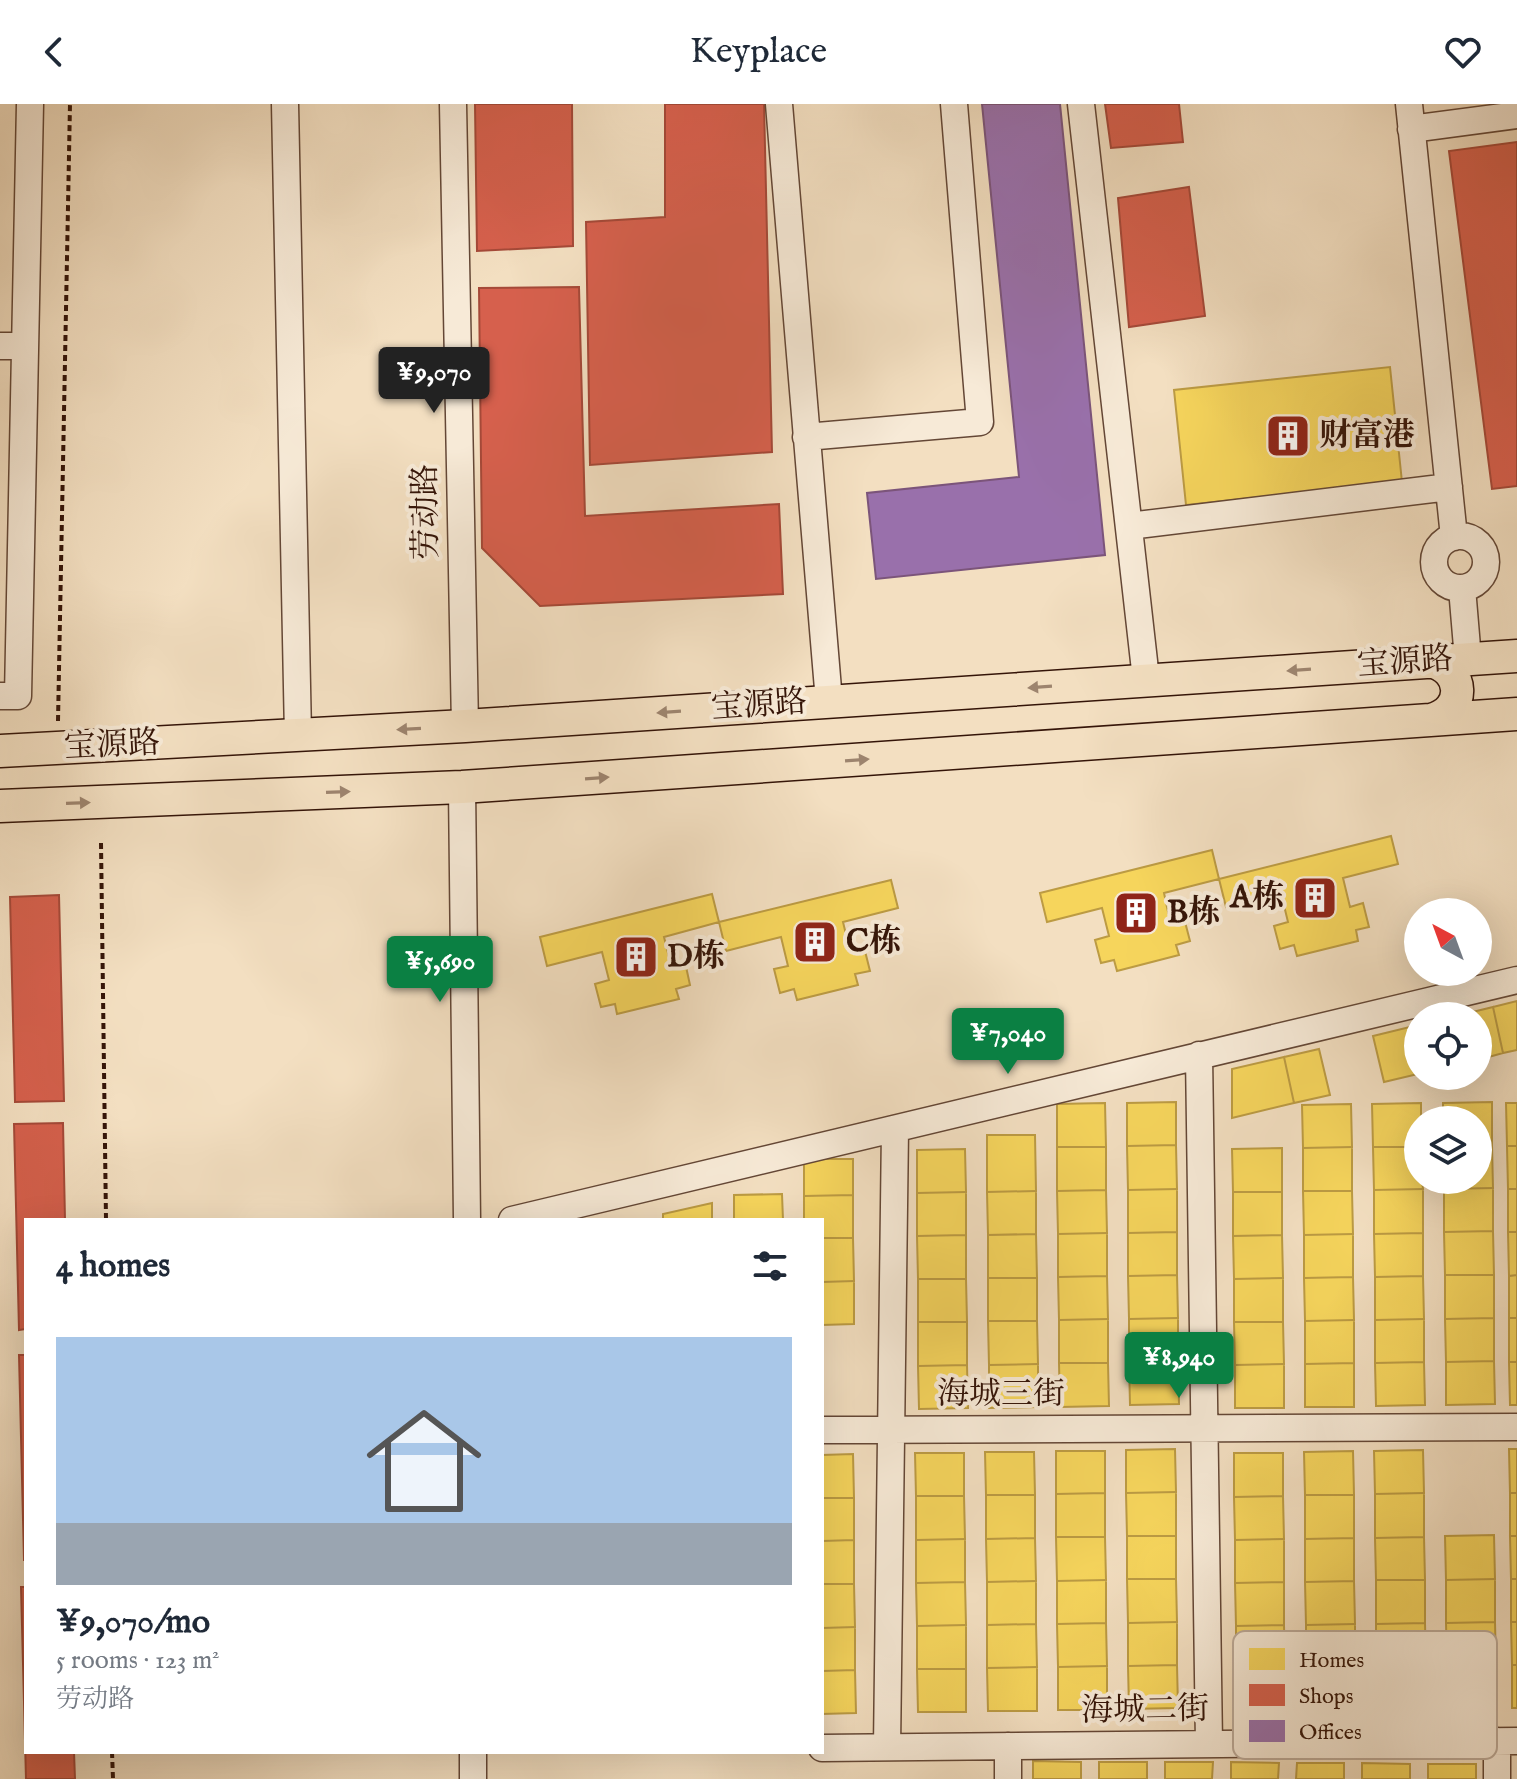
<!DOCTYPE html>
<meta charset="utf-8">
<style>
body{margin:0;font-family:"IM FELL English","Noto Serif SC",serif;background:#f2f2f3;color:#1f2937;height:100vh;display:flex;flex-direction:column;font-size:30px;white-space:nowrap}
*{box-sizing:border-box;margin:0}
p{font-size:26px;color:#747a83}
.icon{flex:none;width:44px;height:44px;fill:none;stroke:currentColor;stroke-width:2;stroke-linecap:round;stroke-linejoin:round}
.map{position:relative;flex:1;overflow:hidden}
.sheet{position:absolute;left:24px;top:1114px;width:800px;height:536px;display:flex;flex-direction:column;background:#fff;border-radius:0px;box-shadow:0 8px 32px #0002}
.sheet>*{flex:none}
.needle{width:52px;rotate:319deg}
.controls{position:absolute;left:1404px;top:794px;display:grid;gap:16px}
.controls a{display:grid;place-items:center;width:88px;height:88px;border-radius:50%;background:#fff;box-shadow:0 8px 32px #0002;font-size:40px}
.price{position:absolute;translate:-50% -68px;padding:0 18px;border-radius:8px;background:#0b8043;color:#fff;font-size:26px;line-height:52px;filter:drop-shadow(0 2px 4px #0008)}
.price::after{content:'';position:absolute;left:50%;top:48px;width:24px;height:18px;margin-left:-12px;background:inherit;clip-path:polygon(0 0,100% 0,50% 100%)}
.price.selected{background:#222;color:#fff}
ul{padding:0;list-style:none}
li{display:grid;align-content:center;gap:16px;height:424px;padding:0 32px}
li span{display:grid;place-items:center;height:248px;border-radius:0px;color:#555}
li>.icon{margin-inline-start:auto}
span .icon{width:144px;height:144px;fill:#fffc;stroke-width:1}
li b{font-size:34px}
h2{display:flex;justify-content:space-between;align-items:center;height:96px;padding:0 32px;font-size:34px}
header{display:flex;justify-content:space-between;align-items:center;height:104px;padding:0 32px;background:#fff;font-size:36px;font-weight:600}
.map>svg:first-child{display:block}
.homes{fill:#f6d55c;stroke:#bc9b43;stroke-width:2}
.shops{fill:#d6604d;stroke:#a54938;stroke-width:2}
.offices{fill:#9970ab;stroke:#7b547a;stroke-width:2}
.lines{fill:none;stroke-linecap:round;stroke-linejoin:round}
.minor-casing{stroke:#644736;stroke-width:29}
.major-casing{stroke:#341408;stroke-width:35}
.path{stroke:#341408;stroke-width:4;stroke-dasharray:6 4;stroke-linecap:butt}
.minor{stroke:#f7ead7;stroke-width:26}
.major{stroke:#f3dfc1;stroke-width:32}
.oneway{fill:#9d846e}
.labels{text-anchor:middle;dominant-baseline:central;stroke-width:8;stroke-linejoin:round;paint-order:stroke}
.poi-label{font-size:32px;font-weight:bold;fill:#341408;stroke:#f7ead7;text-anchor:start}
.street-label{font-size:32px;fill:#341408;stroke:#f7ead7}
.key{fill:#f7ead7;stroke:#bcaa99;stroke-width:2}
.key-label{font-size:22px;fill:#341408}
</style>
<header><svg class="icon" aria-label="back" viewBox="0 0 24 24"><path d="M15 5l-7 7 7 7"/></svg>Keyplace<svg class="icon" aria-label="heart" viewBox="0 0 24 24"><path d="M12 20l-8-8c-3-5 5-10 8-4 3-6 11-1 8 4z"/></svg></header>
<div class="map">
<svg width="1517" height="1675" viewBox="0 0 1517 1675">
<rect width="100%" height="100%" fill="#f3dfc1"/>
<filter id="stains"><feTurbulence type="fractalNoise" baseFrequency=".0025" numOctaves="4"/><feColorMatrix values="0 0 0 0 .2 0 0 0 0 .09 0 0 0 0 .02 0 0 0 .5 -.17"/></filter>
<radialGradient id="worn" r=".72"><stop offset=".6" stop-color="#630" stop-opacity="0"/><stop offset="1" stop-color="#630" stop-opacity=".3"/></radialGradient>
<!-- homes -->
<path class="homes" d="M1390,263L1402,378L1186,401L1174,286Z
M1391,732L1398,760L1343,774L1350,803L1363,799L1369,823L1356,826L1358,837L1297,852L1294,841L1280,845L1274,822L1288,818L1281,789L1226,803L1219,775Z
M1212,746L1219,775L1164,789L1170,817L1184,814L1190,837L1176,841L1179,851L1117,867L1114,856L1101,859L1095,836L1109,832L1102,804L1047,818L1040,789Z
M891,776L898,804L843,818L850,847L864,843L870,867L855,870L858,881L797,896L794,885L780,889L774,865L788,862L781,833L726,847L719,818Z
M712,790L719,818L664,833L671,861L685,858L690,881L676,885L679,895L617,910L615,900L601,903L595,880L609,876L602,848L547,862L540,833Z
M1517,897V946L1503,949L1493,903Z
M1493,903L1503,949L1478,956V912H1456Z
M1418,921V970L1384,978L1373,932Z
M1319,945L1330,991L1294,999L1284,953Z
M1284,953L1294,999L1232,1014V965Z
M1176,998V1041L1127,1042V999Z
M1492,998V1041H1478V1016H1443V999Z
M1105,999L1106,1043H1057V1000Z
M1421,999V1016H1418V1043H1373L1372,1000Z
M1506,999H1517V1042H1507Z
M1351,1000L1352,1043L1303,1044L1302,1001Z
M987,1031H1035L1036,1087L987,1088Z
M1176,1041L1177,1085L1128,1086L1127,1042Z
M1478,1041H1492L1493,1084L1444,1085V1076H1478Z
M1507,1042H1517V1085H1508Z
M1057,1043H1106V1086L1057,1087Z
M1352,1043V1087H1303V1044Z
M1373,1043H1418V1076H1422L1423,1085L1374,1086Z
M1282,1044V1088H1233L1232,1045Z
M965,1045L966,1088L917,1089V1046Z
M804,1055H853V1091L804,1092Z
M1493,1084V1127L1444,1128V1085Z
M1177,1085V1128L1128,1129V1086Z
M1423,1085V1129L1374,1130V1086Z
M1508,1085H1517V1128H1508Z
M1106,1086L1107,1129L1058,1130L1057,1087Z
M1036,1087V1130L988,1131L987,1088Z
M1303,1087H1352L1353,1130L1304,1131Z
M966,1088V1131L917,1132V1089Z
M1233,1088H1282V1131L1233,1132Z
M782,1090L783,1116H734V1091Z
M853,1091V1134H822V1116H804V1092Z
M712,1099V1116H663V1110Z
M1493,1127L1494,1171H1445L1444,1128Z
M1177,1128V1171L1128,1172V1129Z
M1508,1128H1517V1171L1509,1172Z
M1107,1129V1172L1058,1173V1130Z
M1423,1129V1172L1375,1173L1374,1130Z
M1036,1130L1037,1174H988V1131Z
M1353,1130V1173L1304,1174V1131Z
M966,1131V1175H918L917,1132Z
M1282,1131L1283,1174L1234,1175L1233,1132Z
M822,1134H853L854,1177L822,1178Z
M1177,1171L1178,1214L1129,1215L1128,1172Z
M1445,1171H1494V1214L1445,1215Z
M1517,1171V1214H1509V1172Z
M1107,1172L1108,1215L1059,1216L1058,1173Z
M1423,1172L1424,1215L1375,1216V1173Z
M1353,1173L1354,1216L1305,1217L1304,1174Z
M988,1174H1037V1217H988Z
M1283,1174V1218H1234V1175Z
M918,1175H966L967,1218H918Z
M854,1177V1220L822,1221V1178Z
M1178,1214V1258H1129V1215Z
M1494,1214V1257L1446,1258L1445,1215Z
M1509,1214H1517V1258H1509Z
M1108,1215V1259H1059V1216Z
M1424,1215V1258L1375,1259V1216Z
M1354,1216V1259L1305,1260V1217Z
M988,1217H1037L1038,1260L989,1261Z
M918,1218H967V1261L918,1262Z
M1234,1218H1283L1284,1260L1235,1261Z
M1494,1257L1495,1300L1446,1301V1258Z
M1129,1258H1178L1179,1300L1130,1301Z
M1424,1258L1425,1301L1376,1302L1375,1259Z
M1509,1258H1517V1301H1510Z
M1059,1259H1108L1109,1302L1060,1303Z
M1354,1259V1303H1305V1260Z
M1038,1260V1303L989,1304V1261Z
M1284,1260V1304H1235V1261Z
M967,1261L968,1304L919,1305L918,1262Z
M1175,1345L1176,1388L1126,1389V1346Z
M1509,1345H1517V1389H1510Z
M1423,1346L1424,1389L1375,1390L1374,1347Z
M1056,1347H1105V1389L1056,1390Z
M1353,1347L1354,1391H1305L1304,1348Z
M985,1348H1034L1035,1391H986Z
M915,1349H964V1392H916Z
M1234,1349H1283V1392L1234,1393Z
M853,1350L854,1394H822V1351Z
M1176,1388V1432H1127L1126,1389Z
M1105,1389V1433H1056V1390Z
M1424,1389V1433L1375,1434V1390Z
M1510,1389H1517V1432H1510Z
M986,1391H1035V1434L986,1435Z
M1305,1391H1354V1434L1305,1435Z
M916,1392H964L965,1435L916,1436Z
M1283,1392L1284,1435L1235,1436L1234,1393Z
M822,1394H854V1436L822,1437Z
M1494,1431L1495,1475L1446,1476L1445,1432Z
M1127,1432H1176V1475H1127Z
M1510,1432H1517V1475H1511Z
M1056,1433H1105L1106,1476L1057,1477Z
M1424,1433L1425,1476H1376L1375,1434Z
M1035,1434L1036,1477L987,1478L986,1435Z
M1354,1434V1477L1305,1478V1435Z
M965,1435V1478L916,1479V1436Z
M1284,1435V1478L1235,1479V1436Z
M854,1436V1480H822V1437Z
M1127,1475H1176L1177,1518L1128,1519Z
M1495,1475V1518L1446,1519V1476Z
M1511,1475H1517V1518H1511Z
M1106,1476V1519L1057,1520V1477Z
M1376,1476H1425V1519L1376,1520Z
M1036,1477V1520L987,1521V1478Z
M1354,1477L1355,1520L1306,1521L1305,1478Z
M965,1478L966,1521L917,1522L916,1479Z
M1284,1478V1521L1236,1522L1235,1479Z
M822,1480H854L855,1523L822,1524Z
M1177,1518V1561L1128,1562V1519Z
M1495,1518L1496,1561L1447,1562L1446,1519Z
M1511,1518H1517V1561H1512Z
M1106,1519L1107,1562L1058,1563L1057,1520Z
M1425,1519L1426,1562L1376,1563V1520Z
M1036,1520L1037,1563L987,1564V1521Z
M1355,1520V1563L1306,1564V1521Z
M966,1521V1565H917V1522Z
M1284,1521L1285,1564L1236,1565V1522Z
M855,1523V1566L822,1567V1524Z
M1177,1561L1178,1604L1129,1605L1128,1562Z
M1512,1561H1517V1604H1512Z
M1107,1562V1606H1058V1563Z
M1037,1563V1607H988L987,1564Z
M917,1565H966V1608H918Z
M855,1566L856,1609L822,1610V1567Z
M1033,1657L1081,1658V1675H1033Z
M1099,1658H1147V1675H1099Z
M1165,1658H1213L1212,1675H1165Z
M1231,1658L1279,1659L1278,1675H1231Z
M1297,1659H1344V1675H1296Z
M1362,1659L1410,1660V1675H1362Z
M1428,1660H1476V1675H1428Z"/>
<!-- shops -->
<path class="shops" d="M475,0H572L573,142L477,147Z
M665,0H764L772,348L590,361L586,118L665,113Z
M1105,0H1179L1183,38L1111,44Z
M1517,38V382L1492,385L1449,47Z
M1189,83L1205,212L1129,223L1118,94Z
M579,183L585,412L779,400L783,490L540,502L482,444L479,184Z
M59,791L64,997L15,998L10,793Z
M63,1019L65,1116H26V1225L19,1226L14,1020Z
M19,1251H26V1456H24Z
M21,1483H26V1648H74L75,1675H26Z"/>
<!-- offices -->
<path class="offices" d="M982,0H1060L1105,451L876,475L867,389L1019,373Z"/>
<g class="lines">
<!-- minor casing -->
<g class="minor-casing">
<path id="minor" d="M285,0L298,631
M453,0L465,622
M779,0L829,597
M1081,0L1146,575
M1409,0L1454,433
M1411,25L1517,11
M0,242H25
M806,333L980,318L954,0
M1129,422L1449,383
M1434 458a26 26 0 1 1 52 0a26 26 0 1 1-52 0Z
M1462,484L1468,555
M0,592H18L30,0
M462,683L467,1116
M1199,951L1209,1640
M512,1116L1517,876
M822,1326L1517,1323
M887,1643L895,1025
M822,1644L1517,1637
M473,1648V1675
M1008,1675V1642
M1497,1675V1637"/>
</g>
<!-- major casing -->
<g class="major-casing">
<path id="major" d="M1430,557C1465,565 1467,607 1431,616
M0,647L465,622L1517,552
M0,702L462,683L1517,610"/>
</g>
<!-- path -->
<path class="path" d="M58,617L70,0
M101,739L106,1116
M112,1648L113,1675"/>
<!-- minor -->
<use href="#minor" class="minor"/>
<!-- major -->
<use href="#major" class="major"/>
</g>
<!-- one-way arrows -->
<defs><path id="oneway-solid" d="M-6-.8H1V-3.2L6.5 0L1 3.2V.8H-6Z" transform="scale(2)"/></defs>
<g class="oneway">
<use href="#oneway-solid" transform="translate(1299 566) rotate(176)"/>
<use href="#oneway-solid" transform="translate(1040 583) rotate(176)"/>
<use href="#oneway-solid" transform="translate(669 608) rotate(176)"/>
<use href="#oneway-solid" transform="translate(409 625) rotate(177)"/>
<use href="#oneway-solid" transform="translate(857 656) rotate(-4)"/>
<use href="#oneway-solid" transform="translate(597 674) rotate(-4)"/>
<use href="#oneway-solid" transform="translate(338 688) rotate(-2)"/>
<use href="#oneway-solid" transform="translate(78 699) rotate(-2)"/>
</g>
<!-- icons -->
<defs>
<g id="building-square" transform="scale(2.3)"><rect x="-9" y="-9" width="18" height="18" rx="4" fill="#8f2418" stroke="#f7ead7"/><path d="M-4-6H4V6H1V3H-1V6H-4ZM-2.5-4.3h1.7v1.8h-1.7ZM.8-4.3h1.7v1.8H.8ZM-2.5-1h1.7V.8h-1.7ZM.8-1h1.7V.8H.8Z" fill="#fff"/></g>
</defs>
<g fill-rule="evenodd">
<use href="#building-square" x="1288" y="332"/>
<use href="#building-square" x="1315" y="794"/>
<use href="#building-square" x="1136" y="809"/>
<use href="#building-square" x="815" y="838"/>
<use href="#building-square" x="636" y="853"/>
</g>
<g class="labels">
<!-- poi labels -->
<g class="poi-label">
<text x="1319" y="332">财富港</text>
<text x="1284" y="794" text-anchor="end">A栋</text>
<text x="1167" y="809">B栋</text>
<text x="846" y="838">C栋</text>
<text x="667" y="853">D栋</text>
</g>
<!-- street labels -->
<g class="street-label">
<text transform="translate(427 408) rotate(-91)">劳动路</text>
<text transform="translate(1405 559) rotate(-4)">宝源路</text>
<text transform="translate(759 602) rotate(-4)">宝源路</text>
<text transform="translate(112 642) rotate(-3)">宝源路</text>
<text x="1001" y="1291">海城三街</text>
<text transform="translate(1145 1607) rotate(-1)">海城二街</text>
</g>
</g>
<!-- legend -->
<rect x="1233" y="1527" width="264" height="128" rx="12" class="key"/>
<rect x="1249" y="1544" width="36" height="22" fill="#f6d55c"/>
<rect x="1249" y="1580" width="36" height="22" fill="#d6604d"/>
<rect x="1249" y="1616" width="36" height="22" fill="#9970ab"/>
<g class="key-label">
<text x="1299" y="1563">Homes</text>
<text x="1299" y="1599">Shops</text>
<text x="1299" y="1635">Offices</text>
</g>
<rect width="100%" height="100%" filter="url(#stains)"/>
<rect width="100%" height="100%" fill="url(#worn)"/>
</svg>
<div class="controls">
<a><svg class="needle" viewBox="-14 -14 28 28"><path d="M0-13l5 13h-10z" fill="#e53935"/><path d="M0 13l5-13h-10z" fill="#747a83"/></svg></a>
<a><svg class="icon" aria-label="locate" viewBox="0 0 24 24"><circle cx="12" cy="12" r="6"/><path d="M12 2v4M12 18v4M2 12h4M18 12h4"/></svg></a>
<a><svg class="icon" aria-label="layers" viewBox="0 0 24 24"><path d="M12 4l9 5-9 5-9-5zM3 14l9 5 9-5"/></svg></a>
</div>
<b class="price selected" style="left:434px;top:311px">¥9,070</b>
<b class="price" style="left:440px;top:900px">¥5,690</b>
<b class="price" style="left:1008px;top:972px">¥7,040</b>
<b class="price" style="left:1179px;top:1296px">¥8,940</b>
<section class="sheet">
<h2>4 homes<svg class="icon" aria-label="filters" viewBox="0 0 24 24"><path d="M4 7h16M4 17h16"/><circle cx="9" cy="7" r="2"/><circle cx="15" cy="17" r="2"/></svg></h2>
<ul>
<li><span style="background:linear-gradient(#a9c7e8 75%,#9aa5b1 0)"><svg class="icon" aria-label="home" viewBox="0 0 24 24"><path d="M3 11l9-7 9 7M6 9v11h12V9"/></svg></span><div><b>¥9,070/mo</b><p>5 rooms · 123 m²</p><p>劳动路</p></div></li>
</ul>
</section>
</div>
